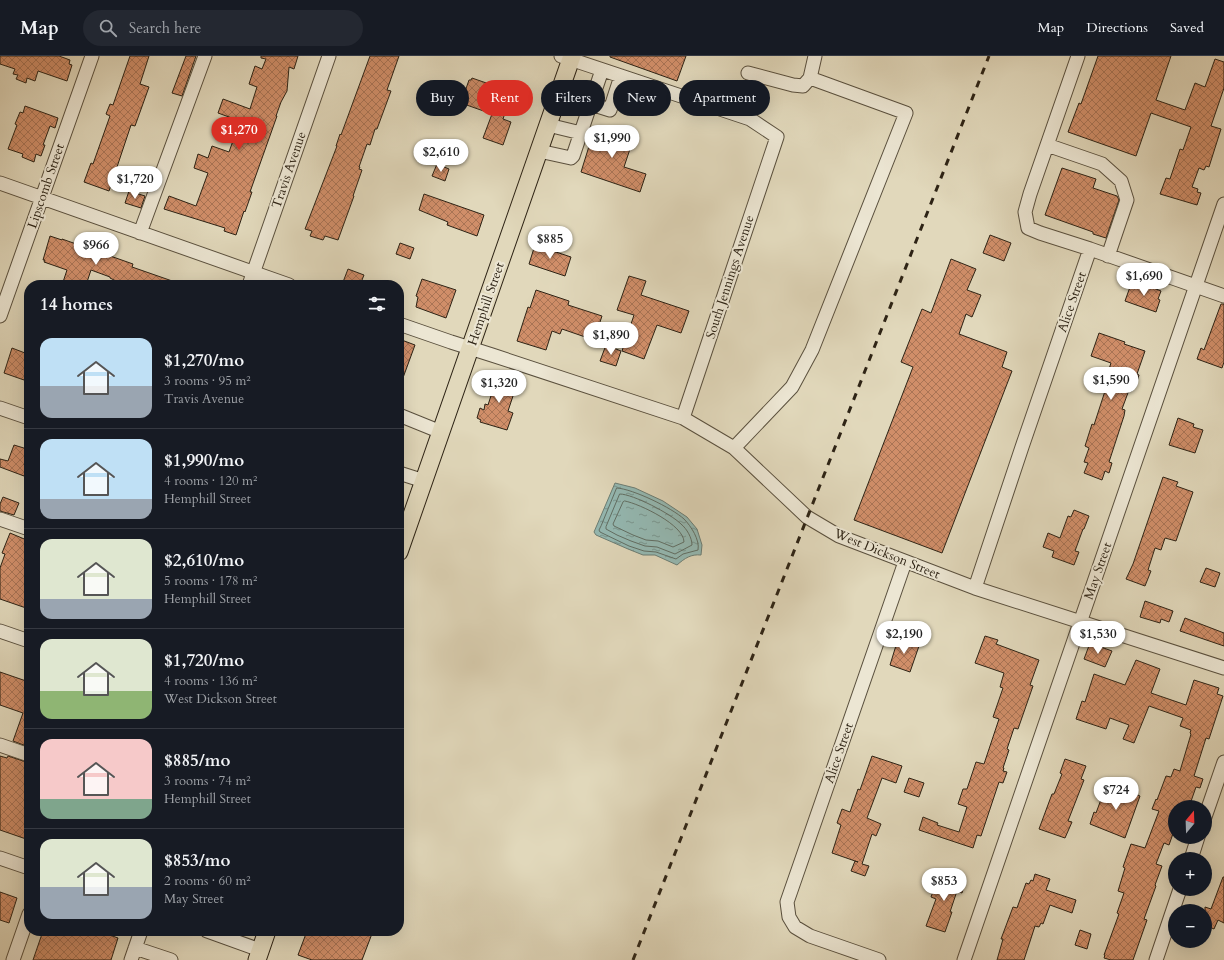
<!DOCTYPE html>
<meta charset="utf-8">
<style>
body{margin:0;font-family:Cardo,serif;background:#242831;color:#f1f3f6;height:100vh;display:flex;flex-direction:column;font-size:15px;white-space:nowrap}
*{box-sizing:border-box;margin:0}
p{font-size:13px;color:#9ea1a6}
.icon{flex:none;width:22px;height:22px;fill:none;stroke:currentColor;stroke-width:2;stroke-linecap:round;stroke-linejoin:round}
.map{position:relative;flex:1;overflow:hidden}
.panel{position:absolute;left:24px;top:224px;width:380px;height:656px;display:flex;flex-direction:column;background:#171b24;border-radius:16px;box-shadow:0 4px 16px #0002}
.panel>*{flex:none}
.banner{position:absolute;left:416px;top:24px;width:380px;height:36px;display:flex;gap:8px}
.needle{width:26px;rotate:19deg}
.buttons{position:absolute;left:1168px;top:744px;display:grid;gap:8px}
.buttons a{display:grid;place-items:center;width:44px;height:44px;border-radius:50%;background:#171b24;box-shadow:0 4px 16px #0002;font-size:20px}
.price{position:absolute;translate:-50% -34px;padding:0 9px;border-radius:14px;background:#fff;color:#222;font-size:13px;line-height:26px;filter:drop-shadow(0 1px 2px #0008)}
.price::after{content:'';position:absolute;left:50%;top:24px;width:12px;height:9px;margin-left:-6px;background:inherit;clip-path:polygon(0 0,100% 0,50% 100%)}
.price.on{background:#d93025;color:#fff}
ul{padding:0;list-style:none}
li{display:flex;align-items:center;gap:12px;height:100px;padding:0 16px}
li+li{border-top:1px solid #363941}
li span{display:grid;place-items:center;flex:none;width:112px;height:80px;border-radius:12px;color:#555}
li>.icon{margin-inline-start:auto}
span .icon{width:48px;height:48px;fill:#fffc;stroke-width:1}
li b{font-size:17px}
h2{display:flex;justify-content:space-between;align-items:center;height:48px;padding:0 16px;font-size:17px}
.chip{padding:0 14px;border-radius:18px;background:#171b24;box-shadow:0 4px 16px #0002;font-size:14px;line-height:36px}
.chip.on{background:#d93025;color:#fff}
header{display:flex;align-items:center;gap:24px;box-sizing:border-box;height:56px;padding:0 20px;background:#171b24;border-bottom:1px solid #363941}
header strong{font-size:19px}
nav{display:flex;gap:22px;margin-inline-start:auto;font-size:14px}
.search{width:280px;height:36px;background:#242831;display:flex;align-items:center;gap:10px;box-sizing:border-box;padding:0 14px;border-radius:22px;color:#9ea1a6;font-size:15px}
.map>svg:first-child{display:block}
.water{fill:url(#water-ripples);stroke:#6b7d74}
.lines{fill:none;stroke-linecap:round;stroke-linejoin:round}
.shore{stroke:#606e64;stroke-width:1}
.building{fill:url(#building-cross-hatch);stroke:#2d2315}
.minor-casing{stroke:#5a503e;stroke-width:15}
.major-casing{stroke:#2d2315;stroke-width:19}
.minor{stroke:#ece6d3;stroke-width:13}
.major{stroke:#e1d8bb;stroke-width:17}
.rail{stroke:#2d2315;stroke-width:3;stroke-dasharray:7 7;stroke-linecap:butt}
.labels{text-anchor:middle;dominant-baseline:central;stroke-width:4;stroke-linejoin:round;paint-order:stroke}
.street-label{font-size:13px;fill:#2d2315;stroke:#ece6d3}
</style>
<header>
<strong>Map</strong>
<div class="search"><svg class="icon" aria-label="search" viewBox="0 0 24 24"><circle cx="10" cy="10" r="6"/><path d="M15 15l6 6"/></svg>Search here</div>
<nav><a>Map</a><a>Directions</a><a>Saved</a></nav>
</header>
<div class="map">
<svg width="1224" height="904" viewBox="0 0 1224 904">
<defs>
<pattern id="water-ripples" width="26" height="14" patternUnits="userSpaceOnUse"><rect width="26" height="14" fill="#94b9b3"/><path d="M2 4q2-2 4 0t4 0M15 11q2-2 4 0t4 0" fill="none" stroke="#799690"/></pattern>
<pattern id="building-cross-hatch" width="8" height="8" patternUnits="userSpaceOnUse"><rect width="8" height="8" fill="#d08e69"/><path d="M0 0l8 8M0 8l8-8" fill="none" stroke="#a97455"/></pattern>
</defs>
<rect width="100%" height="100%" fill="#e1d8bb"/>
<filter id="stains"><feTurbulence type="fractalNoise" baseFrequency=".005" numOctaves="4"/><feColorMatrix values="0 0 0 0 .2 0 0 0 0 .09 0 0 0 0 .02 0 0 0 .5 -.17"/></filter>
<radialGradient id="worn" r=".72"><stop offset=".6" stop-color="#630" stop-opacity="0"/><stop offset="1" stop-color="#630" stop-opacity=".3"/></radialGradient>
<!-- water -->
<path class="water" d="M615,427L635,432L663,445L687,461L697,473L702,489L701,499C691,498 685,502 677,509L655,499H643L628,493L596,479L594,476Z"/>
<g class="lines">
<!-- shore -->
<path class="shore" d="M617,432C633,433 672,452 684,463C691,470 700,484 698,494L683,498L676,503L656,496L644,495L629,490L600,476L599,474L601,470Z
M620,438C633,438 671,458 681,468C687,473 692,482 692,489L675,498L657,491L645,490L631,485L617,479L606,473V471Z
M625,445C640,448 684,469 684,486L673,491L658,485L646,484L633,479L614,470L613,468L623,446Z"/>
</g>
<!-- building -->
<path class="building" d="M0,0H59L70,4L69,8L72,9L67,25L38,15L35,25L27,22L26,27L16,23L18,19L13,18L15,13L0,8Z
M130,0H149L140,28L149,31L135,70L131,69L109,135L84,126L91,107L93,108L110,60L106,58L110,48L113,49Z
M186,0H196L182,40L172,37Z
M261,0H298L294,13L289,11L287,35L281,46L276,60H277L250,136H252L245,156L244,155L236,179L224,175L225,172L164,153L169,140L196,150L208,117L194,112L198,98L208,102L212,90L229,96L240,65L218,57L223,43L250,53L257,31L249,28L255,10L262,13L266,3L261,2Z
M370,0H399L387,34L391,35L377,73H375L370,89L367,88L359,111H360L359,113L362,114L353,140H354L338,184L325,180L323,184L310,180L312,175L305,173L337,90H336L340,78L341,79Z
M610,0H686L677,25L610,1Z
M1098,0H1171L1156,44L1185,54L1195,27L1205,31L1215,3L1224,6V32L1211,70L1221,73L1209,111L1206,110L1204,114L1199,112L1192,131L1198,133L1197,136L1201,137L1197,149L1160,138L1166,122L1170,123L1180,93L1183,94L1191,71L1151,57L1136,100L1068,76L1079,47L1081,48Z
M472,22L512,36L503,63L511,66L503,89L483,82L492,58L461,47L469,24H471Z
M25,50L58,62L55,72L50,70L43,89H45L41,100L36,98L34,106L22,101L23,98L8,93L17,69L15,68L20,56L23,57Z
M595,71L622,80L624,74L635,78L624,111L646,118L640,136L581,116Z
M437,108L449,113L445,125L432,120Z
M1062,112L1096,123L1093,132L1117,140L1119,144L1106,182L1093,178V176L1045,159Z
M129,135L145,140L141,152L125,147Z
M424,138L484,159L477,180L447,169L448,166L419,154Z
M990,179L1011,187L1004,205L983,197Z
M50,180L62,184V183L133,208L132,211L178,227V229H114L116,225L110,222V221L91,214L86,229H62L67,214L44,206L45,204H43Z
M400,187L414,192L410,203L396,198Z
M535,189L571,201L565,220L529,208Z
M951,203L976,213L967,234L981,239L972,261L966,258L959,278L1007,296L1002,311L1012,315L942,497L854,464L913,311L901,306L922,253L931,257Z
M348,213L364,219L360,229H350L343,226Z
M629,220L646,225L641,239L689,255L681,277L657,269L644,303L622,295L634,259L617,254Z
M422,223L456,234L446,262L416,251L418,241L416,240Z
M1136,225L1161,235L1158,243L1160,244L1156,256L1125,245L1130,231L1133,232Z
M536,234L569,245L568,249L602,260L594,284L562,273L560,278L552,275L546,294L517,285L528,251L530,252Z
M1221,248H1224V306L1222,312L1197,303L1201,292L1204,294Z
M1099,277L1125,286L1124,288L1145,295L1137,318L1139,319L1136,329L1134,328L1132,335L1129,334L1122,353L1125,354L1124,360L1109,406L1112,407L1109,417L1105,415L1102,424L1084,417L1088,407L1084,406L1089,392L1085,390L1092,368L1094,369L1106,332L1103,331L1111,307L1091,300Z
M399,283L415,289L400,330L399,329Z
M606,289L621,295L616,310L600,305Z
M12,292L25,297V298L29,300V310L24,324L4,317Z
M498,318L518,325L508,355L513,357L507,374L480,366L481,364L477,362L480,352L484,354L485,348L488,349Z
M1178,362L1194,368L1193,371L1203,374L1195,397L1169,389Z
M14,389L27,393L25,400L27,401L24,409L27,410L24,420L0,411V403L8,405Z
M1163,421L1178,426L1176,430L1193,436L1176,485L1165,482L1161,494L1155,492L1148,514L1151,515L1145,530L1126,523L1133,508Z
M3,441L19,447L14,459L0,455V448Z
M1074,454L1089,460L1084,473H1083L1075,495L1079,496L1074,509L1052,501L1054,495L1043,491L1048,477L1060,482L1068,460L1071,461Z
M10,477L29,485V553L0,543V512L5,498L2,497Z
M1206,512L1220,517L1215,531L1200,526Z
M1145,545L1173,555L1169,566L1161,563L1160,567L1140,561Z
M1185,562L1224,577V590L1180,575Z
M985,580L998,584L996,588L1039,604L1030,629L1033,630L1018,673L1014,672L1007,693L1009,694L1003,712H1004L1003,715L1007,716L1003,727L999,726L981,780L977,779L973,792L919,774L923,761L938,767L937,769L959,776L967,751L958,748L963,733H967L976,706L984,708L999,663L993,661L1003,632L1000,631L1004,617L975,607Z
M898,583L919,590L910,616L890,609Z
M1090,587L1112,595L1105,611L1084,603Z
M1136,604L1160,613L1151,637L1186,649L1194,624L1219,632L1217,638L1223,640L1209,683L1206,682L1194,720L1203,723L1200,732L1196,731L1189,751H1175V772L1169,789L1164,787L1156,808L1162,810L1155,829L1156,830L1144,863L1147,864L1133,904H1111L1104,902L1105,899H1104L1119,858L1117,857L1124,837L1118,835L1125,812L1123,811L1131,788L1145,792L1159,755L1152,753L1156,743L1157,744L1166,720L1171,721L1174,713L1180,715L1191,678L1190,677L1191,674L1180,670L1183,662L1149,650L1134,687L1123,683L1129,669L1110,662L1106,673L1076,663L1082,645L1085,646L1094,618L1125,629Z
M0,616L29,626V691L13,685L23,657L0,649Z
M0,700L7,702L8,700L29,707V784L0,774Z
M872,700L902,710L896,727L882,722L867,762L881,768L876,780L872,778L862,808L869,810L865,820L851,815L855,805L858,806L832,797L841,769L837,767L842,753L850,756L858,733L860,734Z
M1065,703L1086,710L1081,723L1084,724L1068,765L1072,766L1065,782L1039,773L1052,738H1054L1062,718L1060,717Z
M909,722L924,727L919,741L904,736Z
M1106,730L1124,737L1125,734L1140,740L1125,782L1090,768L1094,756L1096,757Z
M945,818L965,825L962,837L957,835L950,856H952L945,876L926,870L936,843L931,841L935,830L939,832Z
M1035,818L1050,823L1046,834L1076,844L1072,857L1050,849L1043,868L1041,867L1039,871L1035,870L1024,904H997L1003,883H1001L1013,851L1017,852L1026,827L1029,828L1031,824L1033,825Z
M1223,821H1224V867L1218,864L1214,873L1205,869V851L1211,853Z
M0,836L17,842L9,867L0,864Z
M1080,874L1091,878L1087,893L1075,889Z
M43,875H99L118,882L111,904H33Z
M307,875H373L362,904H312L298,899Z"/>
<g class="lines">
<!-- minor casing -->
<g class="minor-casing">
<path id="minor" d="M561,0L750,63L777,81L683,362
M1078,0L1030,138L1025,156L1028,172L1040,177L1090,193L1224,240
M748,17L793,29L803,30L810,22L815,0
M591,48L610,54L621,20
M548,69L581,77
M1047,89L1102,108L1121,125L1127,144L1108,200
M539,95L571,102L573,100L602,14
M0,127L289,229
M140,177L205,0
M249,229L329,0
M0,260L92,0
M399,268L451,286L492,299L683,362L734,392L807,461L839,480L975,532L1224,612
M0,352L29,362
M399,359L441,376
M734,392L792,331L812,294L906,57L810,22
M399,417L424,425
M0,463L29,473
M975,532L1022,391L1090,193
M0,575L29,585
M0,689L29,699
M1205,761L1224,706
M0,802L29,812
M1191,803L1198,781
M207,875L260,894
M135,892L171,904
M13,904L29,858
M131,904L141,875
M879,904L810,880L795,871L789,861L787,846L905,506
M964,904L1224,148
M1156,904L1180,833"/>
</g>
<!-- major casing -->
<g class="major-casing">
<path id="major" d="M399,496L572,0
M257,904L267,875"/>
</g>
<!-- minor -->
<use href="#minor" class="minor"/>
<!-- major -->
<use href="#major" class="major"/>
<!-- rail -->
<path class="rail" d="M633,904L989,0"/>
</g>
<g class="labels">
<!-- street labels -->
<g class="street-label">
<text transform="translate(289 114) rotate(-71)">Travis Avenue</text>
<text transform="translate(46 130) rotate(-71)">Lipscomb Street</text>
<text transform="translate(730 221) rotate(-72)">South Jennings Avenue</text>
<text transform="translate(1072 246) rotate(-71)">Alice Street</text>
<text transform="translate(486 248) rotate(-71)">Hemphill Street</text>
<text transform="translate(887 498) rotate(22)">West Dickson Street</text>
<text transform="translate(1098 515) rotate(-71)">May Street</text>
<text transform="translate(839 697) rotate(-71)">Alice Street</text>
</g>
</g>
<rect width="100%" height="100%" filter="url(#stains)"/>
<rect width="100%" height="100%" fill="url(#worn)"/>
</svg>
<div class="buttons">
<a><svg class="needle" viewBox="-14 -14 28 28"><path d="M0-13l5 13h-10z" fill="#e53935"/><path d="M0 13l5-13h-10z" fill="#9ea1a6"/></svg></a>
<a>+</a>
<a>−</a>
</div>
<b class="price on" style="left:239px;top:95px">$1,270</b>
<b class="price" style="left:612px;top:103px">$1,990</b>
<b class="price" style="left:441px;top:117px">$2,610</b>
<b class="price" style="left:135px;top:144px">$1,720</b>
<b class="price" style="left:550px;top:204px">$885</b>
<b class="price" style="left:96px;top:210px">$966</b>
<b class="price" style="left:1144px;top:241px">$1,690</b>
<b class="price" style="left:611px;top:300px">$1,890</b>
<b class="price" style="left:1111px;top:345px">$1,590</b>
<b class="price" style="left:499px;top:348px">$1,320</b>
<b class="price" style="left:904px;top:599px">$2,190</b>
<b class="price" style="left:1098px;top:599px">$1,530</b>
<b class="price" style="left:1116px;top:755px">$724</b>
<b class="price" style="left:944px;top:846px">$853</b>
<div class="banner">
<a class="chip">Buy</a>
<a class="chip on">Rent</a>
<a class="chip">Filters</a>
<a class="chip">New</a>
<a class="chip">Apartment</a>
</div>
<section class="panel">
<h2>14 homes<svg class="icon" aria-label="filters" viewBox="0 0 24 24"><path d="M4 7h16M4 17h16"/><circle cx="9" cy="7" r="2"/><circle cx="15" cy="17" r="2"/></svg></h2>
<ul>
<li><span style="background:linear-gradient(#bfe0f5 60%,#9aa5b1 0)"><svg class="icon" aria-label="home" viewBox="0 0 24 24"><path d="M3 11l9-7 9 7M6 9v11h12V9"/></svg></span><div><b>$1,270/mo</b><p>3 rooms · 95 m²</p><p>Travis Avenue</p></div></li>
<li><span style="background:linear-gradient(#bfe0f5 75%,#9aa5b1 0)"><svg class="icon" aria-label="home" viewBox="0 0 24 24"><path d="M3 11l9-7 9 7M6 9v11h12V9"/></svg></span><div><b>$1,990/mo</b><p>4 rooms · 120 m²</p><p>Hemphill Street</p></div></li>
<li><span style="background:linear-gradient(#dfe7d0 75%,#9aa5b1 0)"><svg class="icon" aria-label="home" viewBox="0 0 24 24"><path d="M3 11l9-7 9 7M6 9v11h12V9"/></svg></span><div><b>$2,610/mo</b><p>5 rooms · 178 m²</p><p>Hemphill Street</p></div></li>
<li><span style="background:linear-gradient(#dfe7d0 65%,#8fb573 0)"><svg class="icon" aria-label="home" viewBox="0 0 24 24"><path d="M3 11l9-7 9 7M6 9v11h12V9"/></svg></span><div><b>$1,720/mo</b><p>4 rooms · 136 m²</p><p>West Dickson Street</p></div></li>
<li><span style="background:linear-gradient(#f6c9c9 75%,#7fa58c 0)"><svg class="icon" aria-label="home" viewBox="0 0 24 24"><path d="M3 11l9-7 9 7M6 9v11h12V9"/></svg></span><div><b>$885/mo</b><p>3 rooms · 74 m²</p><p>Hemphill Street</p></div></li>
<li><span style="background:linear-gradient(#dfe7d0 60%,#9aa5b1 0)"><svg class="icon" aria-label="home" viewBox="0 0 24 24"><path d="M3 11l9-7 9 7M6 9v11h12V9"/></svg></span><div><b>$853/mo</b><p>2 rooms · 60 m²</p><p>May Street</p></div></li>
</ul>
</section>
</div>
